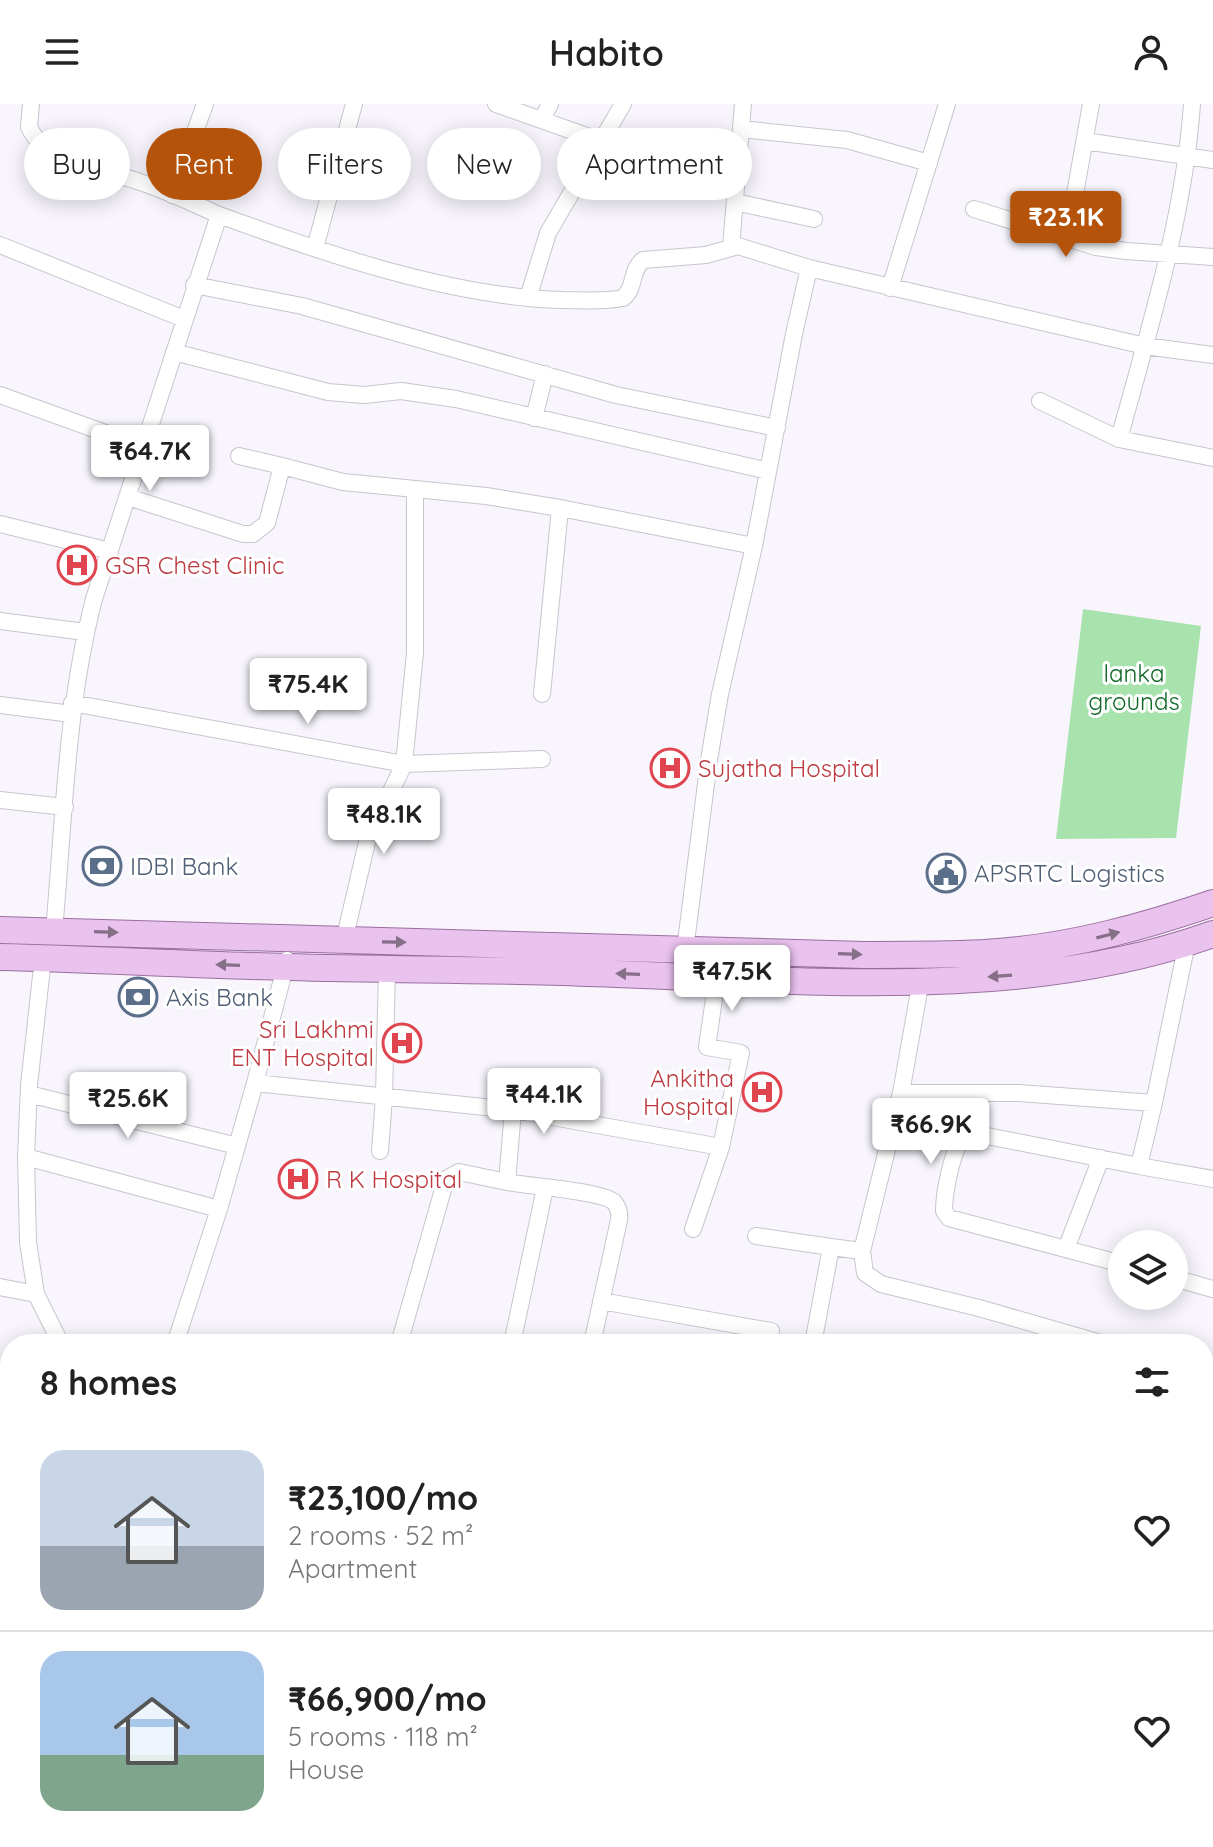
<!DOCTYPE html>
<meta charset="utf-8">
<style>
body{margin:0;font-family:Quicksand,sans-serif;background:#f2f2f2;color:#222;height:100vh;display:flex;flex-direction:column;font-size:30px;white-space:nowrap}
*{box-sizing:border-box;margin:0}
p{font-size:26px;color:#767676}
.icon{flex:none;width:44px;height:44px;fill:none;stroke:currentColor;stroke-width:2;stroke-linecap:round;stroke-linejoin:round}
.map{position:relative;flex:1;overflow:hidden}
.panel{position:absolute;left:0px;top:1230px;width:1214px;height:514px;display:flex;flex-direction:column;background:#fff;border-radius:32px 32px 0 0;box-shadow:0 4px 20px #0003}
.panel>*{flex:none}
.guide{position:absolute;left:24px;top:24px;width:800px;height:72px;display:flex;gap:16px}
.buttons{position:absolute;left:1108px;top:1126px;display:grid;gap:16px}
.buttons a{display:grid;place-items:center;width:80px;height:80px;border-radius:50%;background:#fff;box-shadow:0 4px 20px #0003;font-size:40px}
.price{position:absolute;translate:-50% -68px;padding:0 18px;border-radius:8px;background:#fff;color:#222;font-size:26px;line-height:52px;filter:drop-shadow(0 2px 4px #0008)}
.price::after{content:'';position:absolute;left:50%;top:48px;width:24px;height:18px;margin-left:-12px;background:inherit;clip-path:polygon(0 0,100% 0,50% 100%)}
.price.on{background:#b45309;color:#fff}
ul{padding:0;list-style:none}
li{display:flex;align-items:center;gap:24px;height:200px;padding:0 40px}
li+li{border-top:2px solid #e0e0e0}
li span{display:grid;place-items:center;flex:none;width:224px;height:160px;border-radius:24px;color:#555}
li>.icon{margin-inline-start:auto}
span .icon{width:96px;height:96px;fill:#fffc;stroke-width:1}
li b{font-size:34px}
h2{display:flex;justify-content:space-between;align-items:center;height:96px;padding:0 40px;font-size:34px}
.pill{padding:0 28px;border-radius:36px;background:#fff;box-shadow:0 4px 20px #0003;font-size:28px;line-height:72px}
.pill.on{background:#b45309;color:#fff}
header{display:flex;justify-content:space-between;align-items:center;height:104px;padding:0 40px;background:#fff;font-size:36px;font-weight:600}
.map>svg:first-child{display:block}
.green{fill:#a8e3ad}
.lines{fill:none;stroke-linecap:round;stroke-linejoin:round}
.minor-casing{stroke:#c8c5cd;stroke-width:18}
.primary-casing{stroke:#9b6e9f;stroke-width:28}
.minor{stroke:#fff;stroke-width:16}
.primary{stroke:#eac2ee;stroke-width:26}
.oneway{fill:#867088}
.labels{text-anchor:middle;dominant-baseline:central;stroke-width:6;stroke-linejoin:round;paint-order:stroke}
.health-label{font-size:24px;fill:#be3a42;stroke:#fff;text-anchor:start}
.park-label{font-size:24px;fill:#126828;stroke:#fff}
.service-label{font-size:24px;fill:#4e5e75;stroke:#fff;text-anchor:start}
</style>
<header><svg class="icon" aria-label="menu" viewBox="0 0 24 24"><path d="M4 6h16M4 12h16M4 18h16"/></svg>Habito<svg class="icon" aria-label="person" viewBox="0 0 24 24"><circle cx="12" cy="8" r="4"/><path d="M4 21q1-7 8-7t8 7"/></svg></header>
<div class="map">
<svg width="1213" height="1743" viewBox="0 0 1213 1743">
<rect width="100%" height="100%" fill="#f8f5fd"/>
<!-- green -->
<path class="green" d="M1083,505L1201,522L1176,734L1056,735Z"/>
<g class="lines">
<!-- minor casing -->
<g class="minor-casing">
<path id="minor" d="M31,0L29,23C48,63 100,64 137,77C165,86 192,99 219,111
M496,0L601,37
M542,16L550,0
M741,25L847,36L929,59
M1085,37L1213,56
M172,91L205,0
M735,98L814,115
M974,105L1096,143L1126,147L1213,153
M1067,135L1091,0
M0,141L184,215
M731,143L743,0
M315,144L354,0
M194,181L302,202L616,291L777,324
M890,184L947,0
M528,194L548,129L623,0
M174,248L328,288L364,291L401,287L456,295L768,367
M0,291L144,343
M1040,297L1119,335L1213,354
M534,314L545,270
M1119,335C1149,226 1184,114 1192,0
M239,352L282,362
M128,393L243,430H253L267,419L282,362L343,378L415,385
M0,420L110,447
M0,517L85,528
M542,590L560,404L754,442
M72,599L404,660L542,655
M0,601L72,610
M0,696L65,703
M54,827C64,716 66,603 94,495L219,111C323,149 451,193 562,196C582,196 603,198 623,194C636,184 630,166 643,156L706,151L738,142L809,164
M344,837L367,738L404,660L415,549V385L486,392L560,404
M685,846L709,656L720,590L754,442L794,230L809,164L1145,242L1213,251
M43,854L29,981L26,1053L219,1105L175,1240
M255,979L513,1006
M901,989L921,876
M29,990L237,1042
M1154,999L1187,839
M380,1047L384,993L387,865
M26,1053L28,1138L36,1190
M507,1078C527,1082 602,1087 614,1098C619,1104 620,1109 619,1116L592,1240
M219,1105L255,979L287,856
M693,1125L721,1043
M756,1132L831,1143
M1066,1145L1101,1054
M862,1147L865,1169L881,1180L979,1204L1104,1240
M1122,1160L949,1114L944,1107C944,1088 953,1040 967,1028L1139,1062
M1174,1174L1213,1185
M0,1183L36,1190L61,1240
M601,1197L771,1227
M399,1240L446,1075L459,1068L507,1078L513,1006L721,1043L741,949L707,943L717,874
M512,1240L545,1084
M813,1240L831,1143L862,1147L901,989H1019L1154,999L1139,1062L1213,1075
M1204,1273L1213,1276
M0,1311L10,1313
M1204,1314L1213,1307
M0,1412L10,1413
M3,1558L10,1449
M318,1734L347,1743
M1129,1734L1133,1743
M41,1743V1734
M188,1743L189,1734
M399,1743L401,1734
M469,1743L471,1734
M666,1743L667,1734"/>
</g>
<!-- primary casing -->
<g class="primary-casing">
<path id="primary" d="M0,826L864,851C908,850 954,852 999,848C1073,842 1143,823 1213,799
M0,853C96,855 192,861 288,863C388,866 488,865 588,869C790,875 1019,900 1213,830
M1204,1632L1213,1628
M893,1743L918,1734"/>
</g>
<!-- minor -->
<use href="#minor" class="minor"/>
<!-- primary -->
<use href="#primary" class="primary"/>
</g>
<!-- one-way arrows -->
<defs><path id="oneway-solid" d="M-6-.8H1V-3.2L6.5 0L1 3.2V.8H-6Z" transform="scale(2)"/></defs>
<g class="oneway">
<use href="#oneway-solid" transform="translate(106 828) rotate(2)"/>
<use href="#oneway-solid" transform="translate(1108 831) rotate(-14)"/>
<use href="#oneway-solid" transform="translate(394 838) rotate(1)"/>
<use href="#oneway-solid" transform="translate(850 850) rotate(2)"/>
<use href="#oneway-solid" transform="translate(228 861) rotate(-178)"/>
<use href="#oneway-solid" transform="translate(628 870) rotate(-178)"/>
<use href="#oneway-solid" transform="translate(1000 872) rotate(176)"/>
</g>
<!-- icons -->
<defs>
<g id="hospital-ring" transform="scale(2)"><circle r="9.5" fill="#fff" stroke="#e0444e" stroke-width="1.5"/><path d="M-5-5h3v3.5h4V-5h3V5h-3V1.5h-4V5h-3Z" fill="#e0444e"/></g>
<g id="bank-ring" transform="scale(2)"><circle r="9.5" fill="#fff" stroke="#5c6f8a" stroke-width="1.5"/><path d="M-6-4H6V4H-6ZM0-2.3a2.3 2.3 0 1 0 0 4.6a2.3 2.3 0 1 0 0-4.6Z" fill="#5c6f8a"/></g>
<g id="civic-ring" transform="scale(2)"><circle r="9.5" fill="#fff" stroke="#5c6f8a" stroke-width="1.5"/><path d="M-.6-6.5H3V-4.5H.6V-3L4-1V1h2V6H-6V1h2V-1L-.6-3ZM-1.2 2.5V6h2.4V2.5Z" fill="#5c6f8a"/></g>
</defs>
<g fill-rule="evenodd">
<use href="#hospital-ring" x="77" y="461"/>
<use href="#hospital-ring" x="670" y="664"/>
<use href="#bank-ring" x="102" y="762"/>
<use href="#civic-ring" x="946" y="769"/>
<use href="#bank-ring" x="138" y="893"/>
<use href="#hospital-ring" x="402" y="939"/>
<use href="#hospital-ring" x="762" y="988"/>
<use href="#hospital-ring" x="298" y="1075"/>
</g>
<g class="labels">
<!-- health labels -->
<g class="health-label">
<text x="105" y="461">GSR Chest Clinic</text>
<text x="698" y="664">Sujatha Hospital</text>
<text x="374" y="925" text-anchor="end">Sri Lakhmi<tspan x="374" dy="28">ENT Hospital</tspan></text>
<text x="734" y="974" text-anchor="end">Ankitha<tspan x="734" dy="28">Hospital</tspan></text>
<text x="326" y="1075">R K Hospital</text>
</g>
<!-- park labels -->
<g class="park-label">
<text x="1134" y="569">lanka<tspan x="1134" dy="28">grounds</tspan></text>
</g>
<!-- service labels -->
<g class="service-label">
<text x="130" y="762">IDBI Bank</text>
<text x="974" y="769">APSRTC Logistics</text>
<text x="166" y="893">Axis Bank</text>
</g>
</g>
</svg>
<div class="buttons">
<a><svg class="icon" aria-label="layers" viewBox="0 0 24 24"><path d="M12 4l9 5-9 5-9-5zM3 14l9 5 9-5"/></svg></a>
</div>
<b class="price on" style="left:1066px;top:155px">₹23.1K</b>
<b class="price" style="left:150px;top:389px">₹64.7K</b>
<b class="price" style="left:308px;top:622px">₹75.4K</b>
<b class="price" style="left:384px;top:752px">₹48.1K</b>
<b class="price" style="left:732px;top:909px">₹47.5K</b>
<b class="price" style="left:544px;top:1032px">₹44.1K</b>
<b class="price" style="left:128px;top:1036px">₹25.6K</b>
<b class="price" style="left:931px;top:1062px">₹66.9K</b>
<div class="guide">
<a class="pill">Buy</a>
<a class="pill on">Rent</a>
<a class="pill">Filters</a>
<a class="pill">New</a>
<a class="pill">Apartment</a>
</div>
<section class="panel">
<h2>8 homes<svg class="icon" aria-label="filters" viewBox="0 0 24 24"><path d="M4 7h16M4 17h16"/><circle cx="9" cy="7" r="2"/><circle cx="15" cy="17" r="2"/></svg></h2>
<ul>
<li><span style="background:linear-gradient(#c9d6e8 60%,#9aa5b1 0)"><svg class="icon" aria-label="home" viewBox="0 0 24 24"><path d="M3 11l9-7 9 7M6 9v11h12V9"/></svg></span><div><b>₹23,100/mo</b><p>2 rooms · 52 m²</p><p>Apartment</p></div><svg class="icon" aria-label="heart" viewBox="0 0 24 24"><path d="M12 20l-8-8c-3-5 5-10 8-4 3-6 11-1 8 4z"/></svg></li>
<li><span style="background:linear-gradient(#a9c7e8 65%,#7fa58c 0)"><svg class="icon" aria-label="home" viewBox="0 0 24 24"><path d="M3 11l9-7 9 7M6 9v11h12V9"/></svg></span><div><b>₹66,900/mo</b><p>5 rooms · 118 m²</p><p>House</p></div><svg class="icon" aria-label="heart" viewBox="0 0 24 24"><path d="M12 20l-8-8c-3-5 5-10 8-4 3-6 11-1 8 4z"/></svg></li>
</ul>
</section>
</div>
